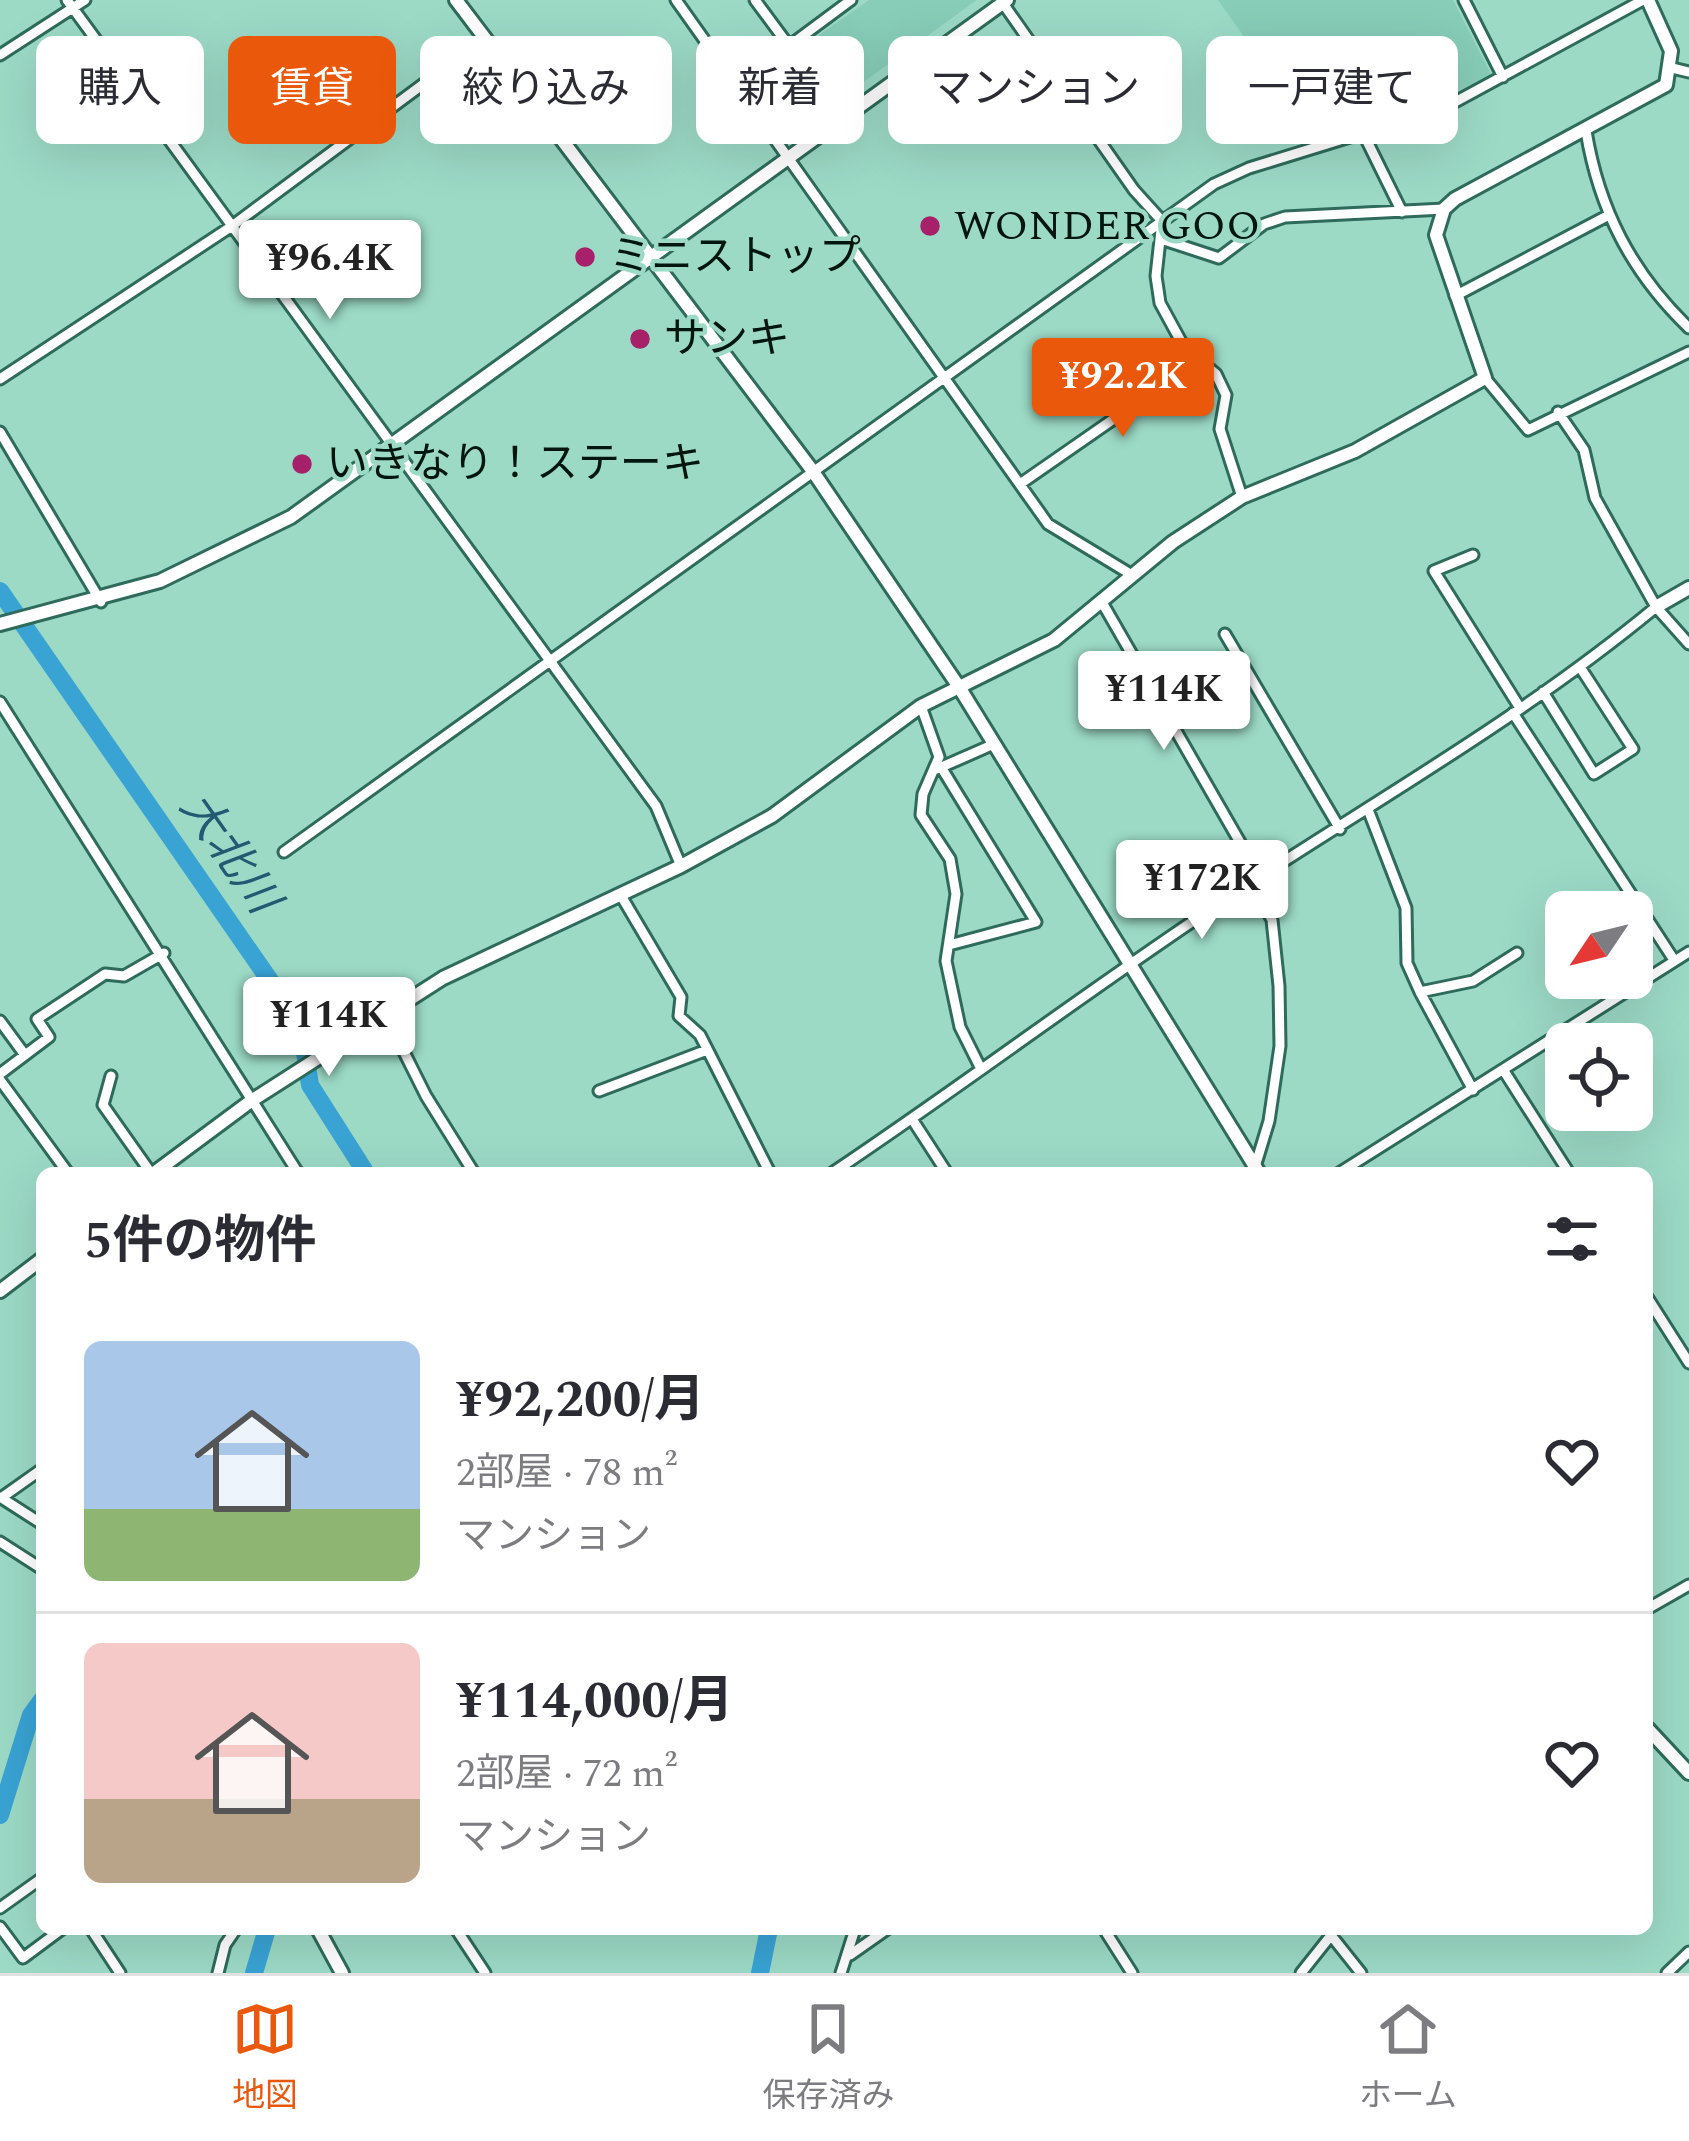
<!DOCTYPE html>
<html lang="ja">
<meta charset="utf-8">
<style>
body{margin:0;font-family:Spectral,"Noto Sans JP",serif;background:#f2f2f3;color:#2b2b33;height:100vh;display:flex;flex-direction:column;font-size:45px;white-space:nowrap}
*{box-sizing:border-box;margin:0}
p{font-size:39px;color:#7c7c81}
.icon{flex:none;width:66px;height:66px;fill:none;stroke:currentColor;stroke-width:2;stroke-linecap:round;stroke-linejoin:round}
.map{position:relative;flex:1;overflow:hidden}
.sheet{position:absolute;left:36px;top:1167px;width:1617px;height:768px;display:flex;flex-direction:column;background:#fff;border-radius:18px;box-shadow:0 12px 48px #0002}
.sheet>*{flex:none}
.guide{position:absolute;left:36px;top:36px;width:1617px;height:108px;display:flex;gap:24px}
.needle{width:78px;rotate:235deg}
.controls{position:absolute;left:1545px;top:891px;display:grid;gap:24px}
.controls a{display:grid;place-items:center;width:108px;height:108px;border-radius:18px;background:#fff;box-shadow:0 12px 48px #0002;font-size:60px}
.price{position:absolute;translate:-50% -102px;padding:0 27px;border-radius:12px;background:#fff;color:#222;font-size:39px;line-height:78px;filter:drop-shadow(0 3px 6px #0008)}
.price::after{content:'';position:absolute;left:50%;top:72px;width:36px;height:27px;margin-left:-18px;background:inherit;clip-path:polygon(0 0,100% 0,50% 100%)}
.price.on{background:#ea580c;color:#fff}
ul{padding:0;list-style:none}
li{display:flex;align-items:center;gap:36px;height:300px;padding:0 48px}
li+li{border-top:3px solid #e1e1e2}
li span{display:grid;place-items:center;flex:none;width:336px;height:240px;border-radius:18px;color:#555}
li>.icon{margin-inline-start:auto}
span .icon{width:144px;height:144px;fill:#fffc;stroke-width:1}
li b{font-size:51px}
h2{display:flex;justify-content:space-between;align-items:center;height:144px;padding:0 48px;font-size:51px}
.tag{padding:0 42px;border-radius:18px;background:#fff;box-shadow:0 12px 48px #0002;font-size:42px;line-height:108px}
.tag.on{background:#ea580c;color:#fff}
.menu{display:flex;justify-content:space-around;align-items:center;height:168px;border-top:3px solid #e1e1e2;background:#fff;font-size:33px;color:#7c7c81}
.menu a{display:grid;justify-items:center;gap:6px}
.menu .on{color:#ea580c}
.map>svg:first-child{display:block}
.built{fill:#87cdb8}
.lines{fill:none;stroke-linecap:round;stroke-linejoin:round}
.river{stroke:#39a3d4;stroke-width:18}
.street-casing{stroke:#2e6b5a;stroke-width:15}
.secondary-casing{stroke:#2e6b5a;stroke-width:18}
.street{stroke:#fff;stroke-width:9}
.secondary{stroke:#fff;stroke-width:12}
.poi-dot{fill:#a7216a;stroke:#9cdac6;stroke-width:4.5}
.labels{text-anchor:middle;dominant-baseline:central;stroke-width:9;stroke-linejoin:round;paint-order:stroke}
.poi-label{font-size:42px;fill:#00160f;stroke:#9cdac6;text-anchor:start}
.water-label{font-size:45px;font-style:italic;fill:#225973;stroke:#9cdac6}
</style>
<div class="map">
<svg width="1689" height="1973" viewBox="0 0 1689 1973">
<rect width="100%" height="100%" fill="#9cdac6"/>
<!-- built -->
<path class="built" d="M869,0H977L786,138L749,84Z
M1218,0H1453L1493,78L1445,101L1319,142Z"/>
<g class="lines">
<!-- river -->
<path class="river" d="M0,591L291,1011L302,1033L310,1085L366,1173
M0,1815L31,1715L42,1700
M254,1973L267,1929
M760,1973L769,1929"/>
<!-- street casing -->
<g class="street-casing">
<path id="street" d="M67,0L656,806L681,866
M676,0L1048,524L1132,575
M755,0L843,119
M1464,0L1503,77
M1002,2L1134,190L1162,221L1156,276L1160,303L1184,347L1216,374L1226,395L1220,429L1242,497
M789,46L851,0
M0,55L85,0
M1672,68L1689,72
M1586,131C1599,210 1632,273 1689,328
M1363,133L1402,212
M1164,240L1219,258L1264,224L1285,217L1444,209
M1455,296L1609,215
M1485,378L1528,430L1689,352
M0,379L232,226L484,39
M1558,412L1584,450L1595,498L1656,607L1689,644
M0,432L101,602
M1020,484L1200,359
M1473,555L1434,571L1520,708
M1103,604L1245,851L1252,882L1272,920L1279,986L1280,1046L1269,1121L1255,1167
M1225,634L1340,829
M1543,692L1594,774L1633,749L1580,667
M0,702L298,1173
M921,706L939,757L923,794L921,815L950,859L956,894L946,961L960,1027L980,1067
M1513,713L1674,960
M941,767L1036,922L949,945
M937,769L994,744
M1369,812L1406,908L1407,963L1420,992
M284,852L1214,184L1249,168L1444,108L1643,0
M620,894L681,997L679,1016L700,1035L770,1173
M386,1016L426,1096L474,1173
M0,1021L25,1055
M1504,1071L1569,1173
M0,1074L49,1037L37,1019L105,974L124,976L164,953
M111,1076L103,1105L151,1173
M0,1080L68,1173
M1473,1090L1420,992L1473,981L1517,953
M599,1091L707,1050
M912,1119L947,1173
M832,1173C968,1082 1098,983 1235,893C1378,799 1523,717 1656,607
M1339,1173L1689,952
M1647,1297L1689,1363
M0,1497L42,1524
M1,1498L42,1469
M0,1542L42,1569
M1647,1609L1689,1585
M0,1908L42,1878
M0,1927L23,1958L62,1929
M91,1929L120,1973
M456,1929L485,1973
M1104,1929L1132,1973
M1330,1934L1361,1973
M850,1955L887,1929
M218,1973L225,1945L236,1929
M841,1973L855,1929
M1301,1973L1336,1929
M1667,1973L1689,1952"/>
</g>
<!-- secondary casing -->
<g class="secondary-casing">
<path id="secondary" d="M456,0L812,470L959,687L1259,1173
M1656,607L1689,588
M0,624L160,581L291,517L1007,0
M154,1173L251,1101L443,978L681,866L772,816L921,706L1054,640L1173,542L1242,497L1355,451L1485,378L1436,235L1444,209L1455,199L1666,85L1671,51L1648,0
M0,1291L42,1259
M1647,1728L1689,1773
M318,1929L342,1973"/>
</g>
<!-- street -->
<use href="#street" class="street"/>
<!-- secondary -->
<use href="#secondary" class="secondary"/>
</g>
<!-- markers -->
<g class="poi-dot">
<circle cx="930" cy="226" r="12"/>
<circle cx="585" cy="257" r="12"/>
<circle cx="640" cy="339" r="12"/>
<circle cx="302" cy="464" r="12"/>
</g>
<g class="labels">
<!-- poi labels -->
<g class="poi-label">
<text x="954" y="226">WONDER GOO</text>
<text x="609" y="257">ミニストップ</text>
<text x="664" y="339">サンキ</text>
<text x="326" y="464">いきなり！ステーキ</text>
</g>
<!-- water labels -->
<g class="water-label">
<text transform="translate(229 853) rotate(55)">大北川</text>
</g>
</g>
</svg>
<div class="controls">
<a><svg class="needle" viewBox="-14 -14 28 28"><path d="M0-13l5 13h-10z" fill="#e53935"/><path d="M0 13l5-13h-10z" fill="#7c7c81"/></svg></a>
<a><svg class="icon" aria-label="locate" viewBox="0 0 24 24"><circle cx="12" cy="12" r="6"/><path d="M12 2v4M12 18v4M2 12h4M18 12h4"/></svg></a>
</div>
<b class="price" style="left:330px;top:322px">¥96.4K</b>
<b class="price on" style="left:1123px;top:440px">¥92.2K</b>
<b class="price" style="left:1164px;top:753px">¥114K</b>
<b class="price" style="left:1202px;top:942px">¥172K</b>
<b class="price" style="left:329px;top:1079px">¥114K</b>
<div class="guide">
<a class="tag">購入</a>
<a class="tag on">賃貸</a>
<a class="tag">絞り込み</a>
<a class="tag">新着</a>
<a class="tag">マンション</a>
<a class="tag">一戸建て</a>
</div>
<section class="sheet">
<h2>5件の物件<svg class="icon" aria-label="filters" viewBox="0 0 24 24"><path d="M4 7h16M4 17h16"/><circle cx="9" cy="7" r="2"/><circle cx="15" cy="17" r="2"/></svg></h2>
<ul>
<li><span style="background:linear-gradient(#a9c7e8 70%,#8fb573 0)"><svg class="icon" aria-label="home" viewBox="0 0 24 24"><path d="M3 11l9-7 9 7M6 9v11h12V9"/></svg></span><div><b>¥92,200/月</b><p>2部屋 · 78 m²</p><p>マンション</p></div><svg class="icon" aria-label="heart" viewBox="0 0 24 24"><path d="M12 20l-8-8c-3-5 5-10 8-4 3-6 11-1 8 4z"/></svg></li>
<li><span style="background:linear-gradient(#f6c9c9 65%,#b9a48a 0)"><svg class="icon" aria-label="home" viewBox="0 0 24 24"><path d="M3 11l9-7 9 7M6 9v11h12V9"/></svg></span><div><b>¥114,000/月</b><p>2部屋 · 72 m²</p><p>マンション</p></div><svg class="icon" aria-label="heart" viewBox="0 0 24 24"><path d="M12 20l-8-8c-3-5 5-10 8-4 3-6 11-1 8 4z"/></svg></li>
</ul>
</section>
</div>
<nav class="menu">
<a class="on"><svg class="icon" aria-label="map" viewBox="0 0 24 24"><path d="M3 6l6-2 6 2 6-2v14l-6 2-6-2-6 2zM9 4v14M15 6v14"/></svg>地図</a>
<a><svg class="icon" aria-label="saved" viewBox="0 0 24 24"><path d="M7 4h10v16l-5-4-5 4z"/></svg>保存済み</a>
<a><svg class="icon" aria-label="home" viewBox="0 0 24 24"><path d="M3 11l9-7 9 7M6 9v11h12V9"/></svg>ホーム</a>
</nav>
